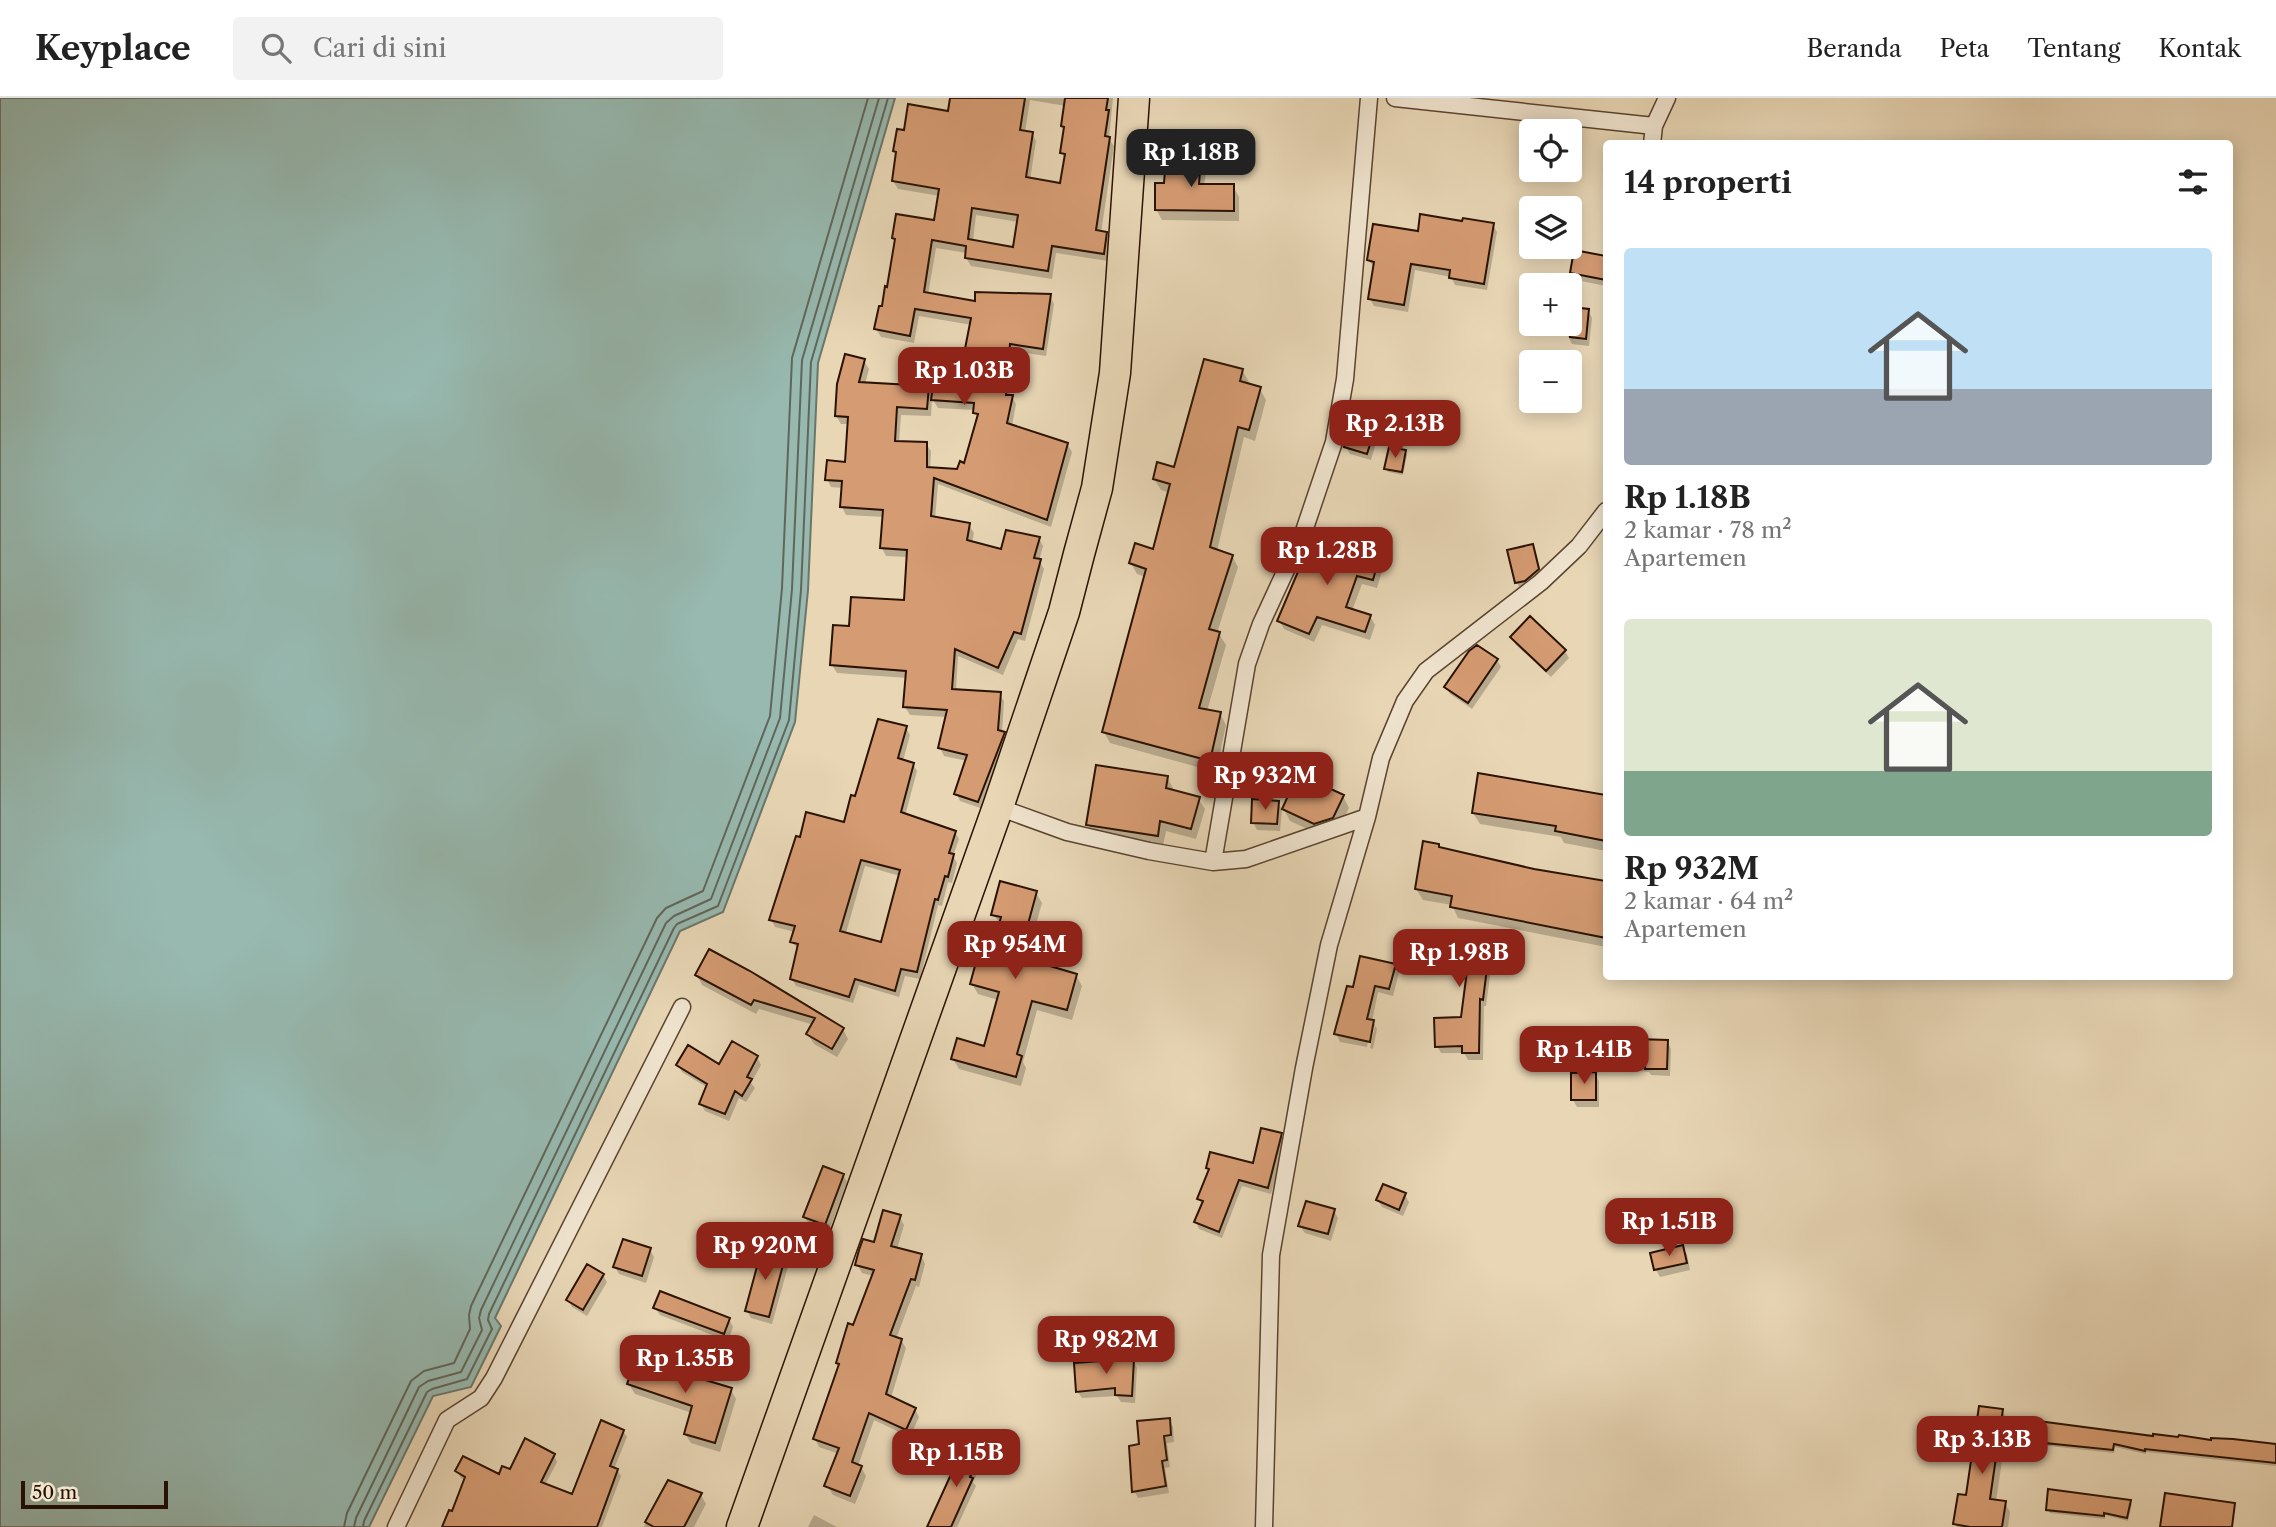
<!DOCTYPE html>
<html lang="id">
<meta charset="utf-8">
<style>
body{margin:0;font-family:"Libre Caslon Text",serif;background:#f2f2f2;color:#222;height:100vh;display:flex;flex-direction:column;font-size:26px;white-space:nowrap}
*{box-sizing:border-box;margin:0}
p{font-size:23px;color:#767676}
.icon{flex:none;width:38px;height:38px;fill:none;stroke:currentColor;stroke-width:2;stroke-linecap:round;stroke-linejoin:round}
.map{position:relative;flex:1;overflow:hidden}
.side{position:absolute;left:1603px;top:42px;width:630px;height:840px;display:flex;flex-direction:column;background:#fff;border-radius:7px;box-shadow:0 4px 18px #0003}
.side>*{flex:none}
.fabs{position:absolute;left:1519px;top:21px;display:grid;gap:14px}
.fabs a{display:grid;place-items:center;width:63px;height:63px;border-radius:7px;background:#fff;box-shadow:0 4px 18px #0003;font-size:35px}
.scale{position:absolute;left:21px;bottom:18px;width:147px;box-sizing:border-box;padding-left:7px;border:4px solid #2a1202;border-top:0;font-size:19px;line-height:24px;white-space:nowrap;color:#2a1202;-webkit-text-stroke:5px #f0e4cf;paint-order:stroke}
.price{position:absolute;translate:-50% -60px;padding:0 16px;border-radius:14px;background:#8f2418;color:#fff;font-size:23px;line-height:46px;filter:drop-shadow(0 2px 4px #0008)}
.price::after{content:'';position:absolute;left:50%;top:42px;width:21px;height:16px;margin-left:-10px;background:inherit;clip-path:polygon(0 0,100% 0,50% 100%)}
.price.active{background:#222;color:#fff}
ul{padding:0;list-style:none}
li{display:grid;align-content:center;gap:14px;height:371px;padding:0 21px}
li span{display:grid;place-items:center;height:217px;border-radius:7px;color:#555}
li>.icon{margin-inline-start:auto}
span .icon{width:126px;height:126px;fill:#fffc;stroke-width:1}
li b{font-size:30px}
h2{display:flex;justify-content:space-between;align-items:center;height:84px;padding:0 21px;font-size:30px}
header{display:flex;align-items:center;gap:42px;box-sizing:border-box;height:98px;padding:0 35px;background:#fff;border-bottom:2px solid #e0e0e0}
header strong{font-size:33px}
nav{display:flex;gap:38px;margin-inline-start:auto;font-size:24px}
.search{width:490px;height:63px;background:#f2f2f2;display:flex;align-items:center;gap:18px;box-sizing:border-box;padding:0 24px;border-radius:7px;color:#767676;font-size:26px}
.map>svg:first-child{display:block}
.water{fill:#97b9b0;stroke:#6b766a;stroke-width:2}
.shadow{fill:#0003;fill-rule:evenodd}
.lines{fill:none;stroke-linecap:round;stroke-linejoin:round}
.shore{stroke:#606659;stroke-width:2}
.building{fill:#d59b72;stroke:#2a1202;stroke-width:2;fill-rule:evenodd}
.street-casing{stroke:#5a432f;stroke-width:19}
.highway-casing{stroke:#2a1202;stroke-width:33}
.street{stroke:#f0e4cf;stroke-width:16}
.highway{stroke:#e8d6b5;stroke-width:30}
</style>
<header>
<strong>Keyplace</strong>
<div class="search"><svg class="icon" aria-label="search" viewBox="0 0 24 24"><circle cx="10" cy="10" r="6"/><path d="M15 15l6 6"/></svg>Cari di sini</div>
<nav><a>Beranda</a><a>Peta</a><a>Tentang</a><a>Kontak</a></nav>
</header>
<div class="map">
<svg width="2276" height="1429" viewBox="0 0 2276 1429">
<rect width="100%" height="100%" fill="#e8d6b5"/>
<filter id="stains"><feTurbulence type="fractalNoise" baseFrequency=".00286" numOctaves="4"/><feColorMatrix values="0 0 0 0 .2 0 0 0 0 .09 0 0 0 0 .02 0 0 0 .5 -.17"/></filter>
<radialGradient id="worn" r=".72"><stop offset=".6" stop-color="#630" stop-opacity="0"/><stop offset="1" stop-color="#630" stop-opacity=".3"/></radialGradient>
<!-- water -->
<path class="water" d="M0,0H895L818,265L808,492L795,624L723,814L680,833L495,1220L501,1228L471,1289L433,1298L369,1429H0Z"/>
<!-- shadow -->
<path class="shadow" d="M952,0H1113L1109,41L1114,48L1101,135L1106,136L1111,143L1108,163L1056,155L1052,181L971,168L966,160L967,155L936,150L928,197L977,205L1050,198L1054,206L1046,258L1013,253L1010,299H1012L1016,306L1012,328L1067,346L1072,354L1051,429L938,386L935,421L969,427L974,435L972,445L1002,453L1039,440L1043,448L1039,463L1044,471L1025,543L1018,541L1003,577L958,558L956,593L999,596L1004,603L1002,635L1008,644L983,711L960,703L956,695L967,663L944,658L940,650L947,619L910,617L905,609L907,580L837,575L832,567L850,530L905,504L908,459L886,458L882,450L884,419L846,417L842,409L843,390L831,389L827,381L847,365L849,326H841L836,318L864,263L869,271L865,286L927,290L933,300L961,291L972,227L919,218L914,245L881,239L876,231L889,191L896,145L894,140L935,124L940,98L898,91L893,83L898,58L895,53L905,34L950,15ZM1030,2L1066,8L1062,55L1066,62L1062,87L1030,82L1036,43L1032,35L1025,34ZM976,117L1018,124L1014,151L973,144ZM932,300L938,310L975,312L978,322L965,367L958,373L930,371L931,353L926,346L899,345L901,317L931,318Z
M1200,64L1206,74L1204,88H1233L1239,99V123L1162,122L1156,111L1165,87Z
M1493,127L1497,134L1487,192L1455,187L1451,179L1415,172L1408,214L1374,208L1370,201L1375,170L1368,162L1419,135Z
M1575,154L1606,160V188L1576,182L1571,175Z
M1571,211L1588,213L1592,220L1589,248L1572,246L1568,238Z
M1242,272L1249,284L1248,287L1260,291L1266,302L1255,343L1244,339L1217,453L1232,458L1238,469L1217,535L1219,536L1226,547L1207,613L1220,616L1226,627L1216,674L1110,645L1104,634L1146,479L1137,476L1131,465L1154,453L1170,395L1161,392L1154,381L1175,371Z
M1372,338L1376,345L1371,362L1350,356L1345,348Z
M1405,354L1407,357L1403,377L1388,374L1386,371Z
M1339,448L1341,452L1377,461L1383,470L1377,490L1362,486L1352,513L1370,518L1375,527L1370,542L1322,527L1314,544L1284,531L1279,522Z
M1532,448L1536,455L1542,479L1521,492L1517,485L1509,454Z
M1512,540L1565,553L1569,560L1551,579L1516,547Z
M1497,562L1501,569L1472,611L1450,596L1446,589Z
M906,630L910,637L903,663L913,666L917,673L905,718L955,734L959,741L953,758L957,765L952,785L948,784L942,808L938,807L920,881L905,878L899,899L859,887L853,905L796,888L792,881L799,852L792,844L795,834L775,829L771,821L845,726L857,700ZM865,768L900,778L882,846L846,835Z
M1480,677L1606,699V753L1564,745L1561,739L1480,726L1473,715Z
M1167,679L1173,690L1172,694L1198,700L1205,711L1196,741L1166,733L1163,748L1094,737L1088,726Z
M1343,698L1349,710L1339,731L1321,737L1290,723L1284,711Z
M1278,704L1282,712L1280,733L1257,732L1253,724Z
M1438,747L1441,751L1534,773L1606,785V849L1458,820L1452,807L1423,802L1416,791Z
M1036,795L1042,805L1035,830L1058,836L1064,847L1057,872L1076,877L1082,888L1072,922L1037,912L1023,964L1026,970L1021,988L959,971L953,961L985,950L998,902L978,896L972,886L993,855L1001,827L993,816Z
M1489,849L1493,856L1486,908H1484L1483,962H1468L1464,955H1441L1437,948L1462,921L1469,872L1417,869L1413,862Z
M710,853L843,931L848,941L837,959L814,946L808,936L814,927L759,911L756,916L702,887L697,877Z
M1395,868L1399,875L1393,898L1378,894L1372,924H1373L1377,931L1373,951L1370,950L1375,928H1371L1367,949L1340,944L1336,936L1354,891Z
M1636,939L1638,943H1667L1671,951L1670,978L1651,977L1649,974L1621,971L1617,964Z
M757,959L761,967L751,985L755,990L746,1004L739,1000L729,1023L705,1013L701,1006L708,990L682,974L678,967L719,969Z
M1595,976L1599,983V1009H1577L1573,1002Z
M1281,1037L1285,1044L1271,1096L1242,1088L1222,1140L1199,1131L1196,1124L1203,1108L1199,1101L1210,1073L1208,1069L1254,1067Z
M843,1077L847,1084L829,1133L809,1126L805,1119Z
M1405,1097L1409,1104L1403,1118L1382,1109L1378,1102Z
M1334,1113L1338,1120L1331,1143L1305,1135L1300,1128Z
M899,1118L904,1127L897,1151L921,1157L925,1166L919,1189L916,1188L896,1241L901,1242L906,1250L891,1300L915,1311L919,1319L910,1339L874,1322L858,1368L861,1369L866,1378L855,1406L833,1397L828,1389L839,1356L819,1349L815,1341L840,1268L838,1265L874,1178L862,1175L857,1166Z
M1682,1149L1687,1156L1690,1172L1660,1179L1656,1172L1652,1156Z
M650,1152L654,1159L646,1185L619,1176L615,1169Z
M785,1158L789,1165L772,1226L751,1220L747,1213Z
M603,1177L607,1184L587,1218L572,1209L568,1202Z
M655,1210L729,1221L733,1229L728,1243L660,1217Z
M1133,1263L1137,1270L1135,1305L1121,1304L1117,1298L1082,1300L1077,1293Z
M685,1275L687,1279L731,1292L736,1301L720,1354L691,1345L685,1336L692,1315L635,1296L629,1286Z
M2002,1313L2008,1323L1996,1403L2005,1405L2010,1414L2008,1429H1957L1955,1426Z
M1169,1322L1173,1329L1174,1344L1167,1345L1170,1369L1165,1370L1169,1395L1138,1400L1134,1393L1141,1348Z
M623,1333L627,1339L614,1371L617,1372L621,1378L602,1429H443L453,1415L466,1382L461,1380L457,1373L500,1379L511,1373L554,1357L557,1364L545,1387L573,1398Z
M2154,1340L2276,1347V1368L2146,1354V1356L2115,1349L2114,1355L2039,1347L2037,1344Z
M981,1352L985,1359L973,1384L976,1388L957,1429H929L957,1375Z
M668,1384L701,1397L706,1406L694,1429H644Z
M2130,1403L2132,1406L2128,1423L2105,1417V1421L2050,1415L2048,1412Z
M814,1417L837,1429H808Z"/>
<g class="lines">
<!-- shore -->
<path class="shore" d="M344,1429L347,1415L411,1283L424,1273L454,1265L470,1231L469,1217L471,1208L657,820L666,810L703,793L770,618L782,490L792,260L868,0
M354,1429L356,1420L419,1289L428,1283L461,1274L482,1232L479,1220L481,1212L666,825L674,818L711,801L780,620L792,491L802,262L879,0
M363,1429L364,1423L427,1294L432,1291L467,1281L492,1231L488,1222L489,1216L674,830L677,826L718,808L789,622L801,492L811,264L888,0"/>
</g>
<!-- building -->
<path class="building" d="M950,0H1025L1020,32L1033,34L1026,79L1060,85L1065,56L1060,55L1064,29L1061,28L1065,0H1108L1106,12H1109L1105,38L1110,39L1096,132L1107,134L1104,156L1052,148L1048,173L965,160L966,148L932,142L924,194L975,203V194L1051,196L1043,251L1010,246L1006,297H1013L1007,325L1068,345L1047,422L934,380L931,418L970,425L967,442L1001,451L1006,432L1040,439L1034,460L1041,461L1021,536L1014,534L998,570L955,551L952,591L1001,594L998,632L1005,634L978,704L954,696L967,657L938,650L947,612L903,609L906,573L830,567L833,527L849,528L851,499L904,502L907,452L880,450L883,412L840,409L842,383L825,382L827,362L845,364L848,319L835,318L837,286L845,256L865,261L859,284L929,288L927,311L897,309L895,343L927,344V369L957,371L960,363L964,365L978,316L973,315L974,305L931,302L933,287L960,289L961,261H963L971,220L915,211L910,238L874,231L879,208H882L885,188L887,189L895,141L892,140L896,116L934,122L939,91L892,83L896,54L893,53L897,31L904,32L908,6L948,13ZM972,110L1018,117L1013,149L968,141Z
M1166,59L1201,62L1199,86H1234V113L1155,112V85H1164Z
M1420,116L1462,123L1463,120L1494,125L1484,186L1449,180L1450,172L1411,166L1404,207L1368,201L1374,164L1367,162L1373,126L1418,133Z
M1574,152L1606,158V182L1570,175Z
M1570,209L1589,211L1586,241L1570,239Z
M1204,261L1243,271L1240,283L1261,289L1249,332L1238,329L1210,449L1233,457L1209,531L1220,534L1199,610L1221,614L1210,663L1102,634L1146,471L1129,465L1135,445L1153,451L1170,386L1153,381L1157,364L1174,369Z
M1348,330L1373,337L1367,356L1344,349Z
M1389,349L1406,352L1402,374L1384,371Z
M1314,436L1340,447L1339,450L1379,460L1373,482L1357,478L1346,509L1371,517L1365,534L1317,519L1309,536L1277,523Z
M1533,446L1539,471L1525,483L1515,485L1507,452Z
M1530,518L1566,552L1546,573L1510,539Z
M1477,547L1498,561L1468,605L1444,589L1469,553Z
M878,621L907,628L898,660L914,665L901,714L956,733L949,755L954,756L948,779L945,778L938,802L935,801L917,874L901,871L895,893L855,881L849,899L790,881L798,846L790,844L795,828L769,822L796,738L800,739L806,714L844,724L851,697L855,698ZM861,762L900,772L881,844L840,833Z
M1096,667L1168,678L1166,690L1200,699L1191,731L1160,723L1158,738L1086,727Z
M1478,675L1606,697V743L1555,733L1556,728L1472,715Z
M1298,676L1344,697L1333,720L1314,726L1282,711Z
M1252,701L1279,703L1277,726L1251,725Z
M1423,743L1439,746V749L1534,771L1606,783V840L1450,809L1452,798L1415,791Z
M1000,783L1037,793L1028,826L1059,835L1050,868L1077,876L1067,912L1032,903L1017,956L1022,958L1016,979L951,961L957,940L984,948L999,894L970,886L980,850L992,853L1001,819L991,817Z
M1412,840L1465,843L1490,847L1483,902L1480,901L1479,955H1462V948L1435,949L1434,920L1461,919L1468,865L1411,862Z
M709,851L750,873L844,930L832,951L806,936L815,920L754,902L751,907L695,877Z
M1360,858L1396,866L1389,891L1375,888L1367,921L1374,922L1370,944L1334,936L1347,888L1353,889Z
M1618,936L1637,937L1636,941L1668,942L1667,971H1645V967L1615,964Z
M732,943L758,958L747,979L752,981L742,998L735,993L725,1016L699,1006L707,986L676,967L688,947L719,966Z
M1596,974V1002H1571V975Z
M1261,1030L1282,1035L1268,1090L1239,1082L1219,1134L1194,1124L1203,1103L1197,1101L1209,1071L1206,1070L1210,1054L1253,1065Z
M823,1068L844,1076L825,1127L803,1119Z
M1383,1086L1406,1095L1399,1112L1376,1102Z
M1306,1103L1335,1111L1328,1136L1298,1128Z
M883,1112L901,1117L891,1148L922,1156L915,1182L911,1181L890,1237L902,1241L886,1296L916,1310L906,1332L869,1315L852,1364L862,1368L850,1398L824,1388L839,1350L813,1341L839,1266L836,1265L848,1225L853,1227L874,1172L855,1167L859,1152L863,1141L874,1144Z
M623,1141L651,1150L642,1178L613,1169Z
M1683,1147L1687,1165L1654,1172L1650,1155Z
M762,1150L786,1156L769,1219L745,1213Z
M587,1166L604,1176L583,1212L566,1202Z
M660,1193L730,1220L724,1236L653,1210Z
M638,1257L686,1274L685,1276L732,1290L715,1345L684,1336L692,1308L627,1286Z
M1117,1261H1134L1132,1298L1115,1297V1290L1076,1294L1074,1265L1116,1262Z
M1979,1308L2003,1311L1990,1401L2006,1403L2002,1429H1970L1953,1426L1958,1396L1966,1397Z
M1170,1320L1171,1337L1164,1338L1167,1362L1162,1363L1166,1388L1132,1394L1129,1348L1139,1346L1137,1323Z
M601,1322L624,1332L610,1368L618,1371L597,1429H442L449,1412L452,1413L465,1379L455,1373L463,1358L499,1376L502,1368L510,1371L525,1340L555,1356L541,1384L572,1396Z
M2038,1323L2153,1338V1336L2178,1339L2179,1337L2211,1342V1340L2233,1341L2276,1346V1365L2145,1351V1353L2114,1346L2113,1352L2035,1344Z
M969,1344L983,1351L970,1379L973,1380L951,1429H927L953,1372L956,1373Z
M668,1382L702,1395L684,1429H654L645,1424Z
M2048,1391L2131,1402L2127,1420L2104,1415V1418L2046,1412Z
M2165,1395L2235,1405L2232,1429H2160Z"/>
<g class="lines">
<!-- street casing -->
<g class="street-casing">
<path id="street" d="M1395,0L1654,28
M1652,46L1654,28L1667,0
M998,709L1067,734L1149,753L1213,764L1246,761L1367,719
M1213,764L1247,566L1261,526L1304,433L1334,344L1345,281L1369,0
M396,1429L447,1322L481,1300L494,1280L682,909
M1264,1429L1271,1157L1304,970L1329,847L1367,719L1381,660L1405,603L1426,573L1541,484L1579,448L1606,413"/>
</g>
<!-- highway casing -->
<g class="highway-casing">
<path id="highway" d="M742,1429L998,709L1064,514L1079,456L1097,390L1115,275L1134,0"/>
</g>
<!-- street -->
<use href="#street" class="street"/>
<!-- highway -->
<use href="#highway" class="highway"/>
</g>
<rect width="100%" height="100%" filter="url(#stains)"/>
<rect width="100%" height="100%" fill="url(#worn)"/>
</svg>
<div class="fabs">
<a><svg class="icon" aria-label="locate" viewBox="0 0 24 24"><circle cx="12" cy="12" r="6"/><path d="M12 2v4M12 18v4M2 12h4M18 12h4"/></svg></a>
<a><svg class="icon" aria-label="layers" viewBox="0 0 24 24"><path d="M12 4l9 5-9 5-9-5zM3 14l9 5 9-5"/></svg></a>
<a>+</a>
<a>−</a>
</div>
<div class="scale">50 m</div>
<b class="price active" style="left:1191px;top:91px">Rp 1.18B</b>
<b class="price" style="left:964px;top:309px">Rp 1.03B</b>
<b class="price" style="left:1395px;top:362px">Rp 2.13B</b>
<b class="price" style="left:1327px;top:489px">Rp 1.28B</b>
<b class="price" style="left:1265px;top:714px">Rp 932M</b>
<b class="price" style="left:1015px;top:883px">Rp 954M</b>
<b class="price" style="left:1459px;top:891px">Rp 1.98B</b>
<b class="price" style="left:1584px;top:988px">Rp 1.41B</b>
<b class="price" style="left:1669px;top:1160px">Rp 1.51B</b>
<b class="price" style="left:765px;top:1184px">Rp 920M</b>
<b class="price" style="left:1106px;top:1278px">Rp 982M</b>
<b class="price" style="left:685px;top:1297px">Rp 1.35B</b>
<b class="price" style="left:1982px;top:1378px">Rp 3.13B</b>
<b class="price" style="left:956px;top:1391px">Rp 1.15B</b>
<section class="side">
<h2>14 properti<svg class="icon" aria-label="filters" viewBox="0 0 24 24"><path d="M4 7h16M4 17h16"/><circle cx="9" cy="7" r="2"/><circle cx="15" cy="17" r="2"/></svg></h2>
<ul>
<li><span style="background:linear-gradient(#bfe0f5 65%,#9aa5b1 0)"><svg class="icon" aria-label="home" viewBox="0 0 24 24"><path d="M3 11l9-7 9 7M6 9v11h12V9"/></svg></span><div><b>Rp 1.18B</b><p>2 kamar · 78 m²</p><p>Apartemen</p></div></li>
<li><span style="background:linear-gradient(#dfe7d0 70%,#7fa58c 0)"><svg class="icon" aria-label="home" viewBox="0 0 24 24"><path d="M3 11l9-7 9 7M6 9v11h12V9"/></svg></span><div><b>Rp 932M</b><p>2 kamar · 64 m²</p><p>Apartemen</p></div></li>
</ul>
</section>
</div>
